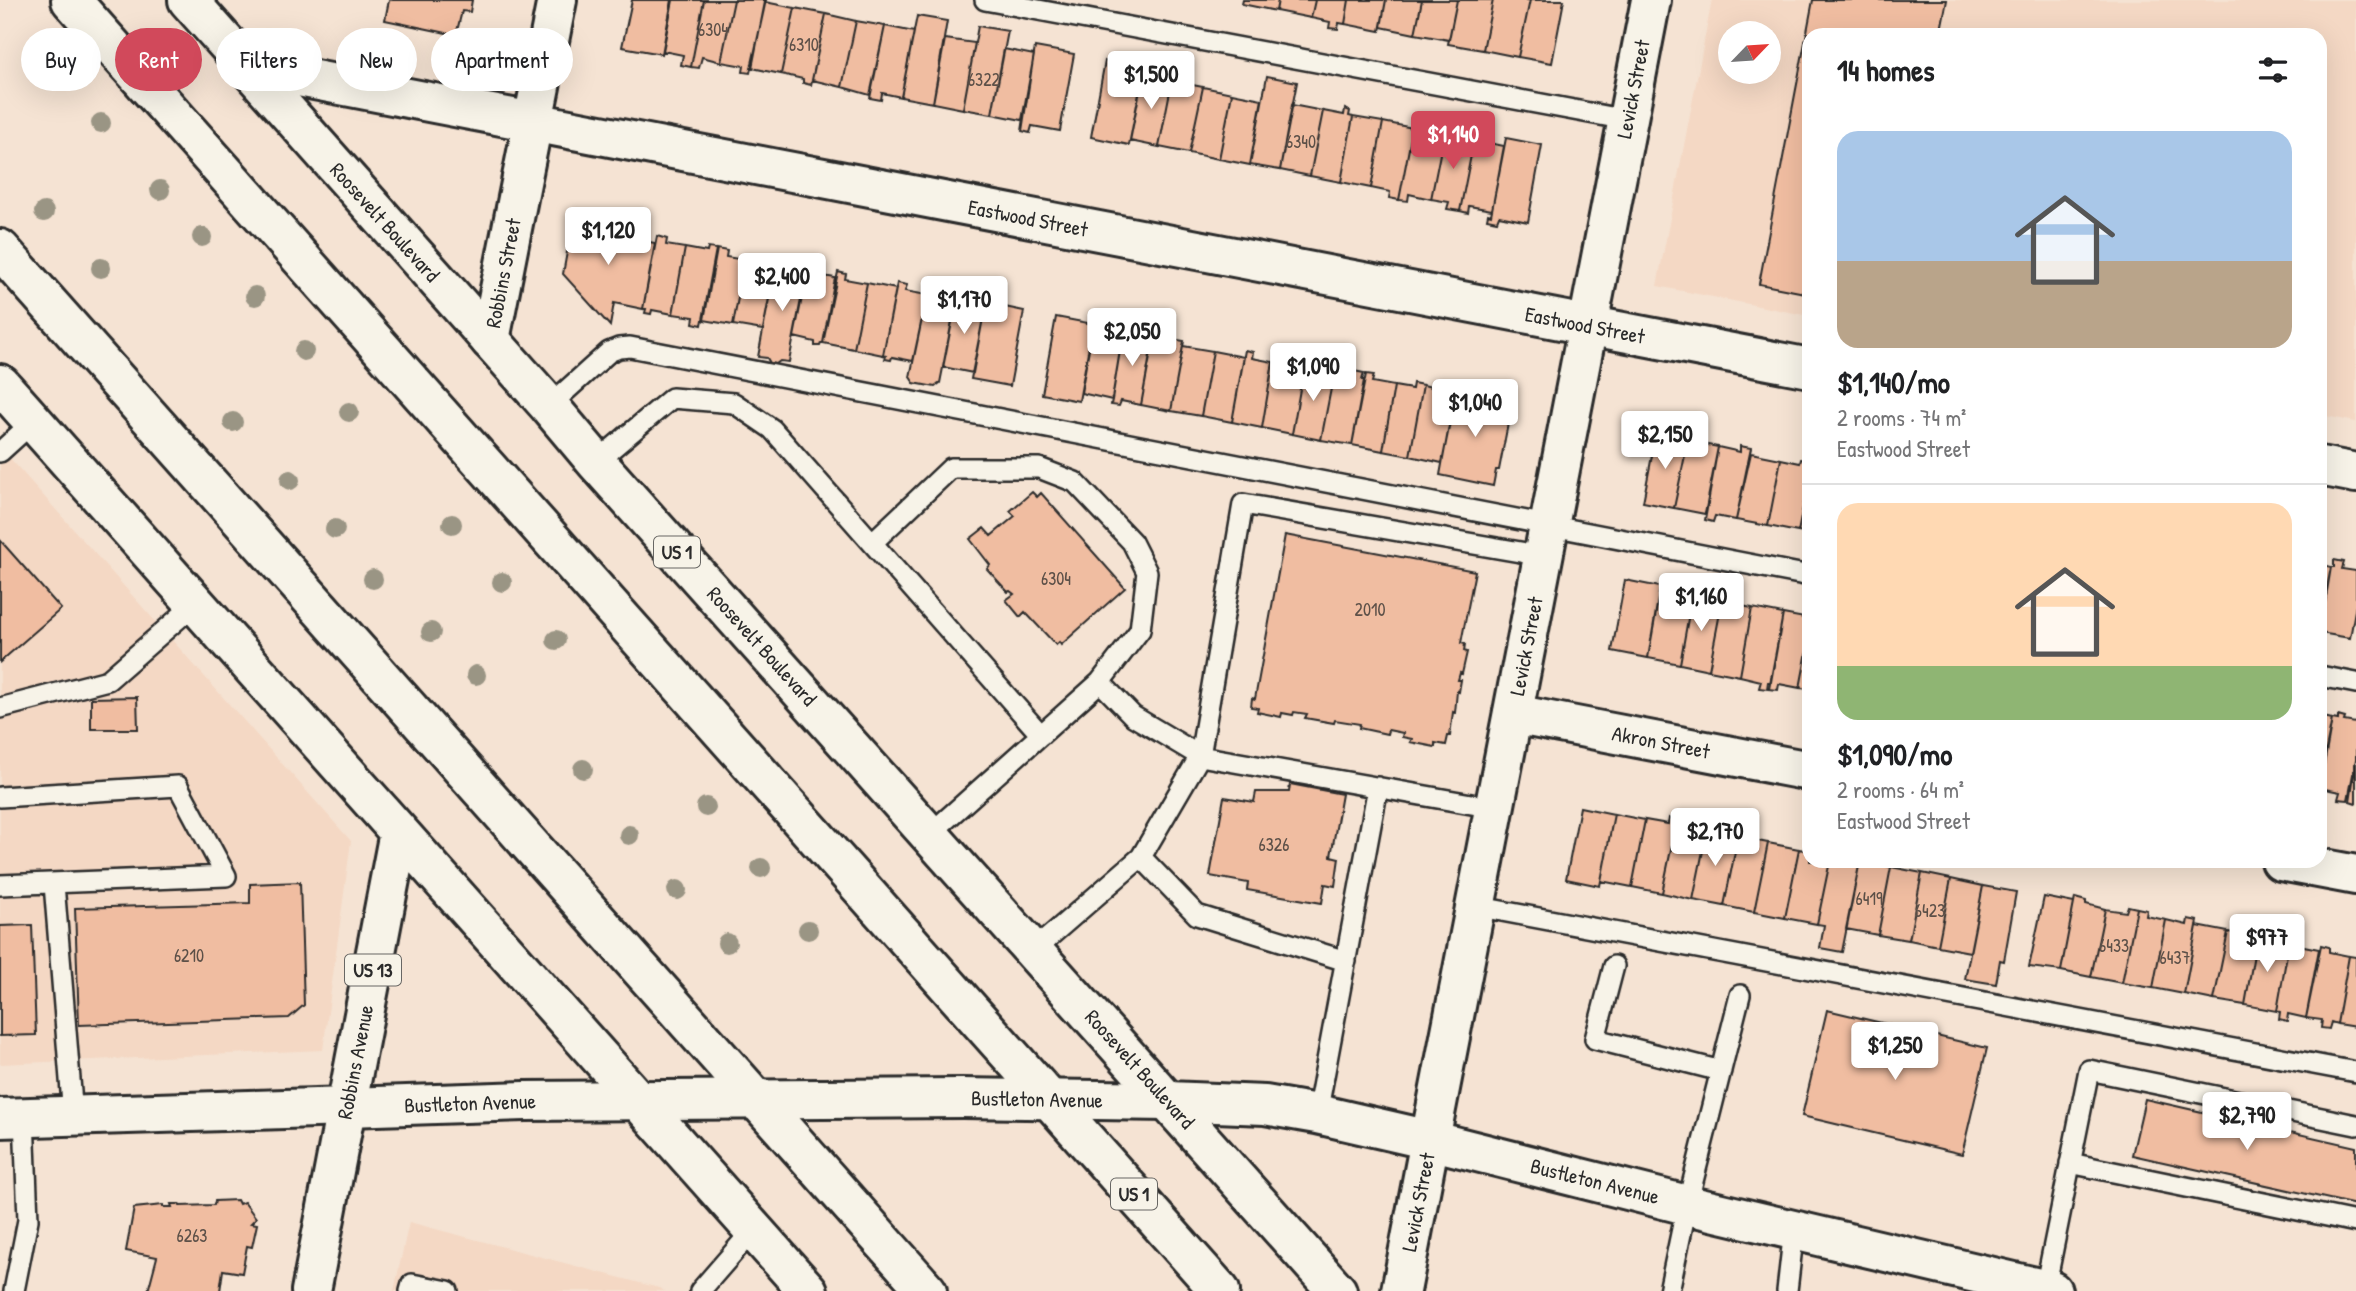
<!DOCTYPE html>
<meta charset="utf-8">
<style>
body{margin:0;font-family:"Patrick Hand",sans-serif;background:#f2f2f2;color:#202124;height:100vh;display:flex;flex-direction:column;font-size:26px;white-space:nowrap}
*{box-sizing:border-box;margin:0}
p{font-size:23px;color:#757577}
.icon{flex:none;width:38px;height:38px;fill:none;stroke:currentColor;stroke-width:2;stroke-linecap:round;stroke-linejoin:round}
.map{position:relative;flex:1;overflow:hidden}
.drawer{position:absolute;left:1802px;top:28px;width:525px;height:840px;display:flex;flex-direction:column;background:#fff;border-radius:21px;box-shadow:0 7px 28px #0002}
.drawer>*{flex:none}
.hud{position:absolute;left:21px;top:28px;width:665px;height:63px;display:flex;gap:14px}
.needle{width:46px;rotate:65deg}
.controls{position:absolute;left:1718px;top:21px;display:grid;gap:14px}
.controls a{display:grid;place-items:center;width:63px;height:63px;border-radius:50%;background:#fff;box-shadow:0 7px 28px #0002;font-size:35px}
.price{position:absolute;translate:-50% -60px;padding:0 16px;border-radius:7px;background:#fff;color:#222;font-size:23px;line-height:46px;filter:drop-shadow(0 2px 4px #0008)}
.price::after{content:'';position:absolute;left:50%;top:42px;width:21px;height:16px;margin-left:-10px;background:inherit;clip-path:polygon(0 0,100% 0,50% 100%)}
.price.on{background:#d1495b;color:#fff}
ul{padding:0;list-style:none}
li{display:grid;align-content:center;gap:14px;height:371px;padding:0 35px}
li+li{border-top:2px solid #e0e0e0}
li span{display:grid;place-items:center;height:217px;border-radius:21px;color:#555}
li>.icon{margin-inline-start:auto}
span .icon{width:126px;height:126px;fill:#fffc;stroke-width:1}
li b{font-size:30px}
h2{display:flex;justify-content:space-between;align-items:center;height:84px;padding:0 35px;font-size:30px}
.pill{padding:0 24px;border-radius:32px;background:#fff;box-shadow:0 7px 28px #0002;font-size:24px;line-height:63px}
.pill.on{background:#d1495b;color:#fff}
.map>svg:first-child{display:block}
.built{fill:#f4d8c4;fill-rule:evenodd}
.building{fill:#f0bda1;stroke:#2b2b2b;stroke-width:2}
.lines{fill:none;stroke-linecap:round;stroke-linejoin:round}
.service-casing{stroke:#2b2b2b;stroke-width:24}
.minor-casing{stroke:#2b2b2b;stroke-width:44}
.secondary-casing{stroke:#2b2b2b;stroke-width:44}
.primary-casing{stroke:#2b2b2b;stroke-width:44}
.trunk-casing{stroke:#2b2b2b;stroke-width:44}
.service{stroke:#f7f3e8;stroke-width:19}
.minor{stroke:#f7f3e8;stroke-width:38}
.secondary{stroke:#f7f3e8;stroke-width:38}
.primary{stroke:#f7f3e8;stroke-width:38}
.trunk{stroke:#f7f3e8;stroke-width:38}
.tree{fill:#9a9584}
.labels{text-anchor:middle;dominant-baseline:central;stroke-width:5;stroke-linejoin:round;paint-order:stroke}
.number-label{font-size:18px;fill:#5c5048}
.shield{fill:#f7f3e8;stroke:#686764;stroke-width:2}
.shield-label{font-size:19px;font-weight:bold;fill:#2b2b2b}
.street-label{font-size:21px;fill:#2b2b2b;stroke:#f7f3e8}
</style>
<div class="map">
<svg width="2356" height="1291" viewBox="0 0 2356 1291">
<rect width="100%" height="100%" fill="#f5e3d3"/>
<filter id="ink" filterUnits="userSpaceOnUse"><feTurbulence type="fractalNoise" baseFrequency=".0143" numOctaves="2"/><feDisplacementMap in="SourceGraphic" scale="14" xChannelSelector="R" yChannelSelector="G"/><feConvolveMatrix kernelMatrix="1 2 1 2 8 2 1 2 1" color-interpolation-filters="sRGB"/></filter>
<g filter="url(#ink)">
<!-- built -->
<path class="built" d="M1712,0H2356V422L2321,415L2320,35H1810L1809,316L1657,286ZM1731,33H1769V72H1731Z
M0,447L351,841L323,1050L0,1064Z
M409,1222L659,1288L665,1291H394Z"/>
<!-- building -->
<path class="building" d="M389,0H472L470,12L462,11L456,35L385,20Z
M632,0H672L662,54L622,47Z
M673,0H704L691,67L681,65L683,55L663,51Z
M704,0H734L721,62L702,57L699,68L691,67Z
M734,0H766L750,73L743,72L744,66L721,62Z
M1243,0H1278L1276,11L1242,4Z
M1278,0H1315L1311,18L1276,11Z
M1315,0H1349L1345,24L1339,23L1338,29L1329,28L1330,22L1311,18Z
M1349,0H1386L1380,31L1345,24Z
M1386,0H1422L1415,34L1381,27Z
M1422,0H1457L1449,40L1415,34Z
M1457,0H1493L1483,50L1448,44Z
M1493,0H1530L1518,57L1483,50Z
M1530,0H1564L1552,63L1518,57Z
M1813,0H1947L1940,35H1810V294L1759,284Z
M765,2L795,8L781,74L752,68Z
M795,8L826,14L811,85L803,83V79L781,74Z
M826,14L856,21L842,87L812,80Z
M917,16L947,21L933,103L901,97Z
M856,21L885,26L870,95L842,87Z
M885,26L914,32L901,97L882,93L881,100L870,98Z
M978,26L1008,31L992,114L963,109Z
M945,39L975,43L963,109L933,103Z
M1035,47L1074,54L1060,131L1032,126L1030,133L1022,131Z
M1004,49L1034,55L1022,120L992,114Z
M1118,58L1126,60L1125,64L1144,68L1129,145L1091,137L1105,61L1117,63Z
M1143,75L1172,81L1159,147L1130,141Z
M1267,76L1297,82L1280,170L1250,165Z
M1172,81L1203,87L1189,153L1159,147Z
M1203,87L1232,93L1219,159L1189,153Z
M1232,93L1262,99L1250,165L1219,159Z
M1292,105L1323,111L1310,176L1280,170Z
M1345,109L1350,111L1349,116L1353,117L1341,182L1310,176L1323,111L1344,115Z
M1353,117L1383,122L1371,188L1341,182Z
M1383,122L1413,128L1399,200L1389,198L1390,192L1371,188Z
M1413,128L1444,134L1431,199L1409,194L1408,201L1399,200Z
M1444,134L1474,140L1460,211L1447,209L1449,202L1431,199Z
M1506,138L1542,145L1528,222L1499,216L1497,221L1487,219L1488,214L1491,215Z
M1474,140L1504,146L1492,210L1469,206L1468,213L1460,211Z
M573,219L628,230L627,238L655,243L643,309L614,303L610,326L563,274Z
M657,236L667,239L666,245L685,248L673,314L652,310L651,314L645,313L646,309H643Z
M685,248L707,252L708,248L716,249L702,325L693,323L694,317L673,314Z
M717,249L727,251L726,257L745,260L733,325L704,320Z
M745,260L775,266L763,330L733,325Z
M776,262L807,268L789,362L780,361L776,364L770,363L767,358L758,357Z
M838,272L846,274L845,279L867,283L854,349L823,343Z
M807,273L835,278L823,343H821L820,346H815V342L794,337Z
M867,283L896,289L883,355L854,349Z
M897,283L907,285L905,291L927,295L913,361L892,357L891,360L885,359L886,356L883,355Z
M930,292L957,297L940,383L935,387L914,383L910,377L927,295H930Z
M957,295L967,297L965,303L985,307L973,373L943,367Z
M986,303L1024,311L1010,386L971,379Z
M1056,317L1093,324L1079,401L1042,394Z
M1112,324L1124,326L1112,400L1081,393L1093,327L1111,331Z
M1124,326L1136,328L1135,335L1153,339L1141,405L1121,401L1119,406L1111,405Z
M1154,336L1184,341L1171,411L1141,405Z
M1183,346L1213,351L1201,416L1171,411Z
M1245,350L1253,352L1252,358L1273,362L1262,428L1232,422Z
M1213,351L1244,357L1232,422L1201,416Z
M1273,362L1304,367L1292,434L1262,428Z
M1304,367L1334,373L1321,440L1292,434Z
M1354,371L1364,373L1362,380H1364L1352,445L1321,440L1334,373L1353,377Z
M1366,374L1374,375L1372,382L1394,386L1383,451L1352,445Z
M1413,383L1423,385L1410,456L1383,451L1394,386L1412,389Z
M1423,385L1436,388L1435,394L1455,397L1442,463L1410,456Z
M1455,393L1508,404V408H1511L1499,470H1496L1493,486L1440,475Z
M1656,435L1688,441L1674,508L1643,502Z
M1688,441L1718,447L1705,514L1674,508Z
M1740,446L1751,448L1736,520L1715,516L1713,522L1705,520L1718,447L1740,452Z
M1751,453L1781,459L1768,526L1736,520Z
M1781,459L1800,463L1801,459L1810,460V473L1798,532L1768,526Z
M1810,473V534L1798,532Z
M1032,492L1037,497L1041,493L1125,588L1061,645L1059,642L1056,645L1025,612L1020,617L1006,600L1014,594L1010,591L1008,592L987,569L990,565L970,539L984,528L991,536L1015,516L1010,511Z
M1285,535L1475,571L1461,643L1465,644L1464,651L1467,652L1462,674L1460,673L1458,680H1461L1459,692L1457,691L1455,713L1453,712L1450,736H1448L1446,745L1435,743V747L1410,742L1412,739L1402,737L1403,733L1388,730L1387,734L1359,728L1360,724L1335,720L1334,723L1305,718L1307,714L1294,712L1293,715L1282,713L1281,717L1257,712L1258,708L1251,707L1252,698L1255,699Z
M0,540L61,609L0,662Z
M2334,560L2344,562L2342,569L2356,571V605L2350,638L2320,633L2331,567H2334Z
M2320,564L2331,567L2320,624Z
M1625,580L1660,587L1648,658L1612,651Z
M1660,590L1692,596L1680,664L1648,658Z
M1692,596L1722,602L1709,670L1680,664Z
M1722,602L1752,608L1740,676L1709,670Z
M1752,608L1783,614L1771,682H1768L1767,689L1759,688L1761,681L1740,676Z
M1783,614L1810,619V636L1800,688L1779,684L1778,690L1769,689Z
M1810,636V689L1800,688Z
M137,697L138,729H91V698Z
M2320,716L2332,719L2320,779Z
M2338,716L2345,718L2344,721L2356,723V759L2348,800L2338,799L2340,792L2320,788L2332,719L2338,720Z
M2356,763V803L2350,801Z
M1290,784L1342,794L1331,856L1339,858L1335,886L1325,884L1322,903L1247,890L1248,883L1210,876L1224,797L1254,802L1256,792H1289Z
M1580,807L1614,814L1600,886L1566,879Z
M1614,814L1645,820L1632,887L1601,881Z
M1669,818L1677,821L1662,893L1632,887L1645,820L1668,824Z
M1676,825L1707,831L1693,900L1662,893Z
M1707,831L1738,837L1724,906L1693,900Z
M1738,837L1768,843L1754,912L1724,906Z
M1768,843L1799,849L1785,918L1754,912Z
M1799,849L1810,851V861H1830L1817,924L1785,918Z
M1830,861H1860L1842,952L1820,948L1824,925L1817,924Z
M1860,861L1891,867L1878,935L1846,929Z
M1891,867L1922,873L1909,940L1878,935Z
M1922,873L1951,879L1938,946L1909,940Z
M1951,879L1983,886L1970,952L1938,946Z
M300,882L304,1005L289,1018L79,1025L75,908L250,903V884Z
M1983,886L2016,892L2004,961L2000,960L1996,984L1965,979Z
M2044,897L2074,903L2061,971L2029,967Z
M2075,898L2086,901V904L2105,909L2091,977L2061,971Z
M2128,906L2137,908L2122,983L2091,977L2105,909L2126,912Z
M2137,908L2147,910L2146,916L2166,920L2153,988L2122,983Z
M2188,919L2198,921L2184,994L2153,988L2166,920L2187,925Z
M32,925L36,1035L0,1036V926Z
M2197,926L2228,932L2214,1000L2184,994Z
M2228,932L2257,937L2245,1005L2214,1000Z
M2257,937L2289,943L2277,1011L2245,1005Z
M2289,943L2319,949L2306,1018L2288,1014L2287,1021L2279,1019L2280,1012L2277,1011Z
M2321,945L2329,947V952L2349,956L2337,1024L2331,1022L2329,1029L2321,1028L2322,1020L2306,1018Z
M2349,956L2356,957V1027L2337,1024Z
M1827,1010L1987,1048L1962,1154L1802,1116Z
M2145,1099L2356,1147V1205L2132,1155Z
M237,1200L239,1204L244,1202L256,1218L251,1223L257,1224L252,1247L247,1246L242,1273L223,1270L220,1291H148L157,1257L126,1251L134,1208L163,1205V1207H172L171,1204H179L180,1206L214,1205L215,1201Z"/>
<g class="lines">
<!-- service casing -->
<g class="service-casing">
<path id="service" d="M985,0L1627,120
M549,406L609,352L619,348L630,347L1810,576
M0,452L33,422
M596,462L672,398L734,403L772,429L1041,735
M873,542L951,468H1039L1075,482L1132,542L1147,572L1140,630L1100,682
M2320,676L2356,683
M0,708L108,680L195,604
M0,797L178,786L226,876L0,885
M930,834L1100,682L1133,716L1200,756L1494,808
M1141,857L1200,756L1243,504L1543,556
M54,884L73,1116
M1475,906L2356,1072
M1034,950L1141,857L1197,915L1346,961
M1614,966L1595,1039L1721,1071
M1317,1114L1378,787
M2070,1163L2356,1222
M2045,1289L2089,1070L2356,1125
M14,1291L28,1220L24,1117
M410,1291L412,1284L448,1291
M700,1291L753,1230
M1669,1291L1687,1205L1740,995
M1787,1291L1794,1229"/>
</g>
<!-- minor casing -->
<g class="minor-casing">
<path id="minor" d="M247,67L1810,368
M490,340L557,0
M2320,466L2356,473
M1513,714L1810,771
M2281,861L2356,875"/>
</g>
<!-- secondary casing -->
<g class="secondary-casing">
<path id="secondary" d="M0,1118L347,1107
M1430,1140L1651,0"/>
</g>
<!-- primary casing -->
<g class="primary-casing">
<path id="primary" d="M347,1107L525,1101L962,1098L1168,1101L1265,1105L1317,1114L1430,1140L1687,1205L2052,1291
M1401,1291L1430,1140"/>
</g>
<!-- trunk casing -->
<g class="trunk-casing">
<path id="trunk" d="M71,0L1220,1291
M188,0L549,406L596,462L1337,1291
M0,249L927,1291
M0,384L808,1291
M311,1291L399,832"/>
</g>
<!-- service -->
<use href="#service" class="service"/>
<!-- minor -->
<use href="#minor" class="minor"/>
<!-- secondary -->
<use href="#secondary" class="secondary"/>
<!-- primary -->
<use href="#primary" class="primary"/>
<!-- trunk -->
<use href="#trunk" class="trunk"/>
</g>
<!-- trees -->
<g class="tree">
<circle cx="48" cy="72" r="10"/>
<circle cx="101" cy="123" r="10"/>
<circle cx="160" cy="190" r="10"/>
<circle cx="44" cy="212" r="10"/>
<circle cx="202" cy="237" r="10"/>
<circle cx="101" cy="268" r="10"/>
<circle cx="255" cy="296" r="10"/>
<circle cx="304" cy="351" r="10"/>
<circle cx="349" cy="412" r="10"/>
<circle cx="233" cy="422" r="10"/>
<circle cx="290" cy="480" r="10"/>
<circle cx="452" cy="524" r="10"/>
<circle cx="335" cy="529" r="10"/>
<circle cx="373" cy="579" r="10"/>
<circle cx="502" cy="582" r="10"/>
<circle cx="431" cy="632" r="10"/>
<circle cx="556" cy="640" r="10"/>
<circle cx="476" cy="675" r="10"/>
<circle cx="583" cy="769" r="10"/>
<circle cx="706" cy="807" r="10"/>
<circle cx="629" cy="835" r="10"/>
<circle cx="761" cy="868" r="10"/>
<circle cx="677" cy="890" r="10"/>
<circle cx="808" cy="930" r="10"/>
<circle cx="727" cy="943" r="10"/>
</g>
</g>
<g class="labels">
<!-- number labels -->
<g class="number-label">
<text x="713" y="29">6304</text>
<text x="804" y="44">6310</text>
<text x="984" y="79">6322</text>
<text x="1301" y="141">6340</text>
<text x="1056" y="578">6304</text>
<text x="1370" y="609">2010</text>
<text x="1274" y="844">6326</text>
<text x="1869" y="898">6419</text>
<text x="1930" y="910">6423</text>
<text x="2114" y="945">6433</text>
<text x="189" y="955">6210</text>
<text x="2175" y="957">6437</text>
<text x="192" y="1235">6263</text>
</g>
<!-- shield labels -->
<g class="shield">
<rect x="654" y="536.5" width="46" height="31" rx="5"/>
<rect x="345" y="954.5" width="56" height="31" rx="5"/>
<rect x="1111" y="1178.5" width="46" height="31" rx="5"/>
</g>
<g class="shield-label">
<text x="677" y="552">US 1</text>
<text x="373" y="970">US 13</text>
<text x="1134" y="1194">US 1</text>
</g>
<!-- street labels -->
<g class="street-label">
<text transform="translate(1633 89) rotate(-79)">Levick Street</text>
<text transform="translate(1028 218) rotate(11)">Eastwood Street</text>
<text transform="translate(385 222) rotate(48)">Roosevelt Boulevard</text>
<text transform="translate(503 273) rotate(-79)">Robbins Street</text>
<text transform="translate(1585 325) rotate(11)">Eastwood Street</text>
<text transform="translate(762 646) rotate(48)">Roosevelt Boulevard</text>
<text transform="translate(1526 646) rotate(-79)">Levick Street</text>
<text transform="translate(1661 742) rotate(11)">Akron Street</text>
<text transform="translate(355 1062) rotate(-79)">Robbins Avenue</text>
<text transform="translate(1140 1069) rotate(48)">Roosevelt Boulevard</text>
<text transform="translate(1037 1099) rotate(1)">Bustleton Avenue</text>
<text transform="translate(470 1103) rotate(-2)">Bustleton Avenue</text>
<text transform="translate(1595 1181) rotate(14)">Bustleton Avenue</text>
<text transform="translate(1418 1202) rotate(-79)">Levick Street</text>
</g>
</g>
</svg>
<div class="controls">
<a><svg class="needle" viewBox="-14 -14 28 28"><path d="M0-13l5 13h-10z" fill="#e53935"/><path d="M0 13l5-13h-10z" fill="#757577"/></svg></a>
</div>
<b class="price" style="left:1151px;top:111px">$1,500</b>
<b class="price on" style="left:1453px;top:171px">$1,140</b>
<b class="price" style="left:608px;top:267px">$1,120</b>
<b class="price" style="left:782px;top:313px">$2,400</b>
<b class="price" style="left:964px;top:336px">$1,170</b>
<b class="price" style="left:1132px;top:368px">$2,050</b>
<b class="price" style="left:1313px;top:403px">$1,090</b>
<b class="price" style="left:1475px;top:439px">$1,040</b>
<b class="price" style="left:1665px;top:471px">$2,150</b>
<b class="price" style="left:1701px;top:633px">$1,160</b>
<b class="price" style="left:1715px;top:868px">$2,170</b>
<b class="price" style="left:2267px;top:974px">$977</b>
<b class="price" style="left:1895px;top:1082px">$1,250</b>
<b class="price" style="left:2247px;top:1152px">$2,790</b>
<div class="hud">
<a class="pill">Buy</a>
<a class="pill on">Rent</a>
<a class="pill">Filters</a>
<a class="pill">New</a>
<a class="pill">Apartment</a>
</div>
<section class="drawer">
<h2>14 homes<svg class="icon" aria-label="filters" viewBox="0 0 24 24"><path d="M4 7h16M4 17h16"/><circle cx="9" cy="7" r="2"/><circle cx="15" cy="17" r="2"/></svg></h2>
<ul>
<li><span style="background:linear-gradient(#a9c7e8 60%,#b9a48a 0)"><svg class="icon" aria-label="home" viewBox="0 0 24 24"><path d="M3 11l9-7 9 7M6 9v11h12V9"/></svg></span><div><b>$1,140/mo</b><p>2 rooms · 74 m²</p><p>Eastwood Street</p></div></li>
<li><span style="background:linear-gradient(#ffd9b3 75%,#8fb573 0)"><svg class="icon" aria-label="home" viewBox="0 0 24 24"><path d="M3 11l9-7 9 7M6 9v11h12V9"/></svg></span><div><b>$1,090/mo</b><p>2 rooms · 64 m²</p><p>Eastwood Street</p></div></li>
</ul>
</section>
</div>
